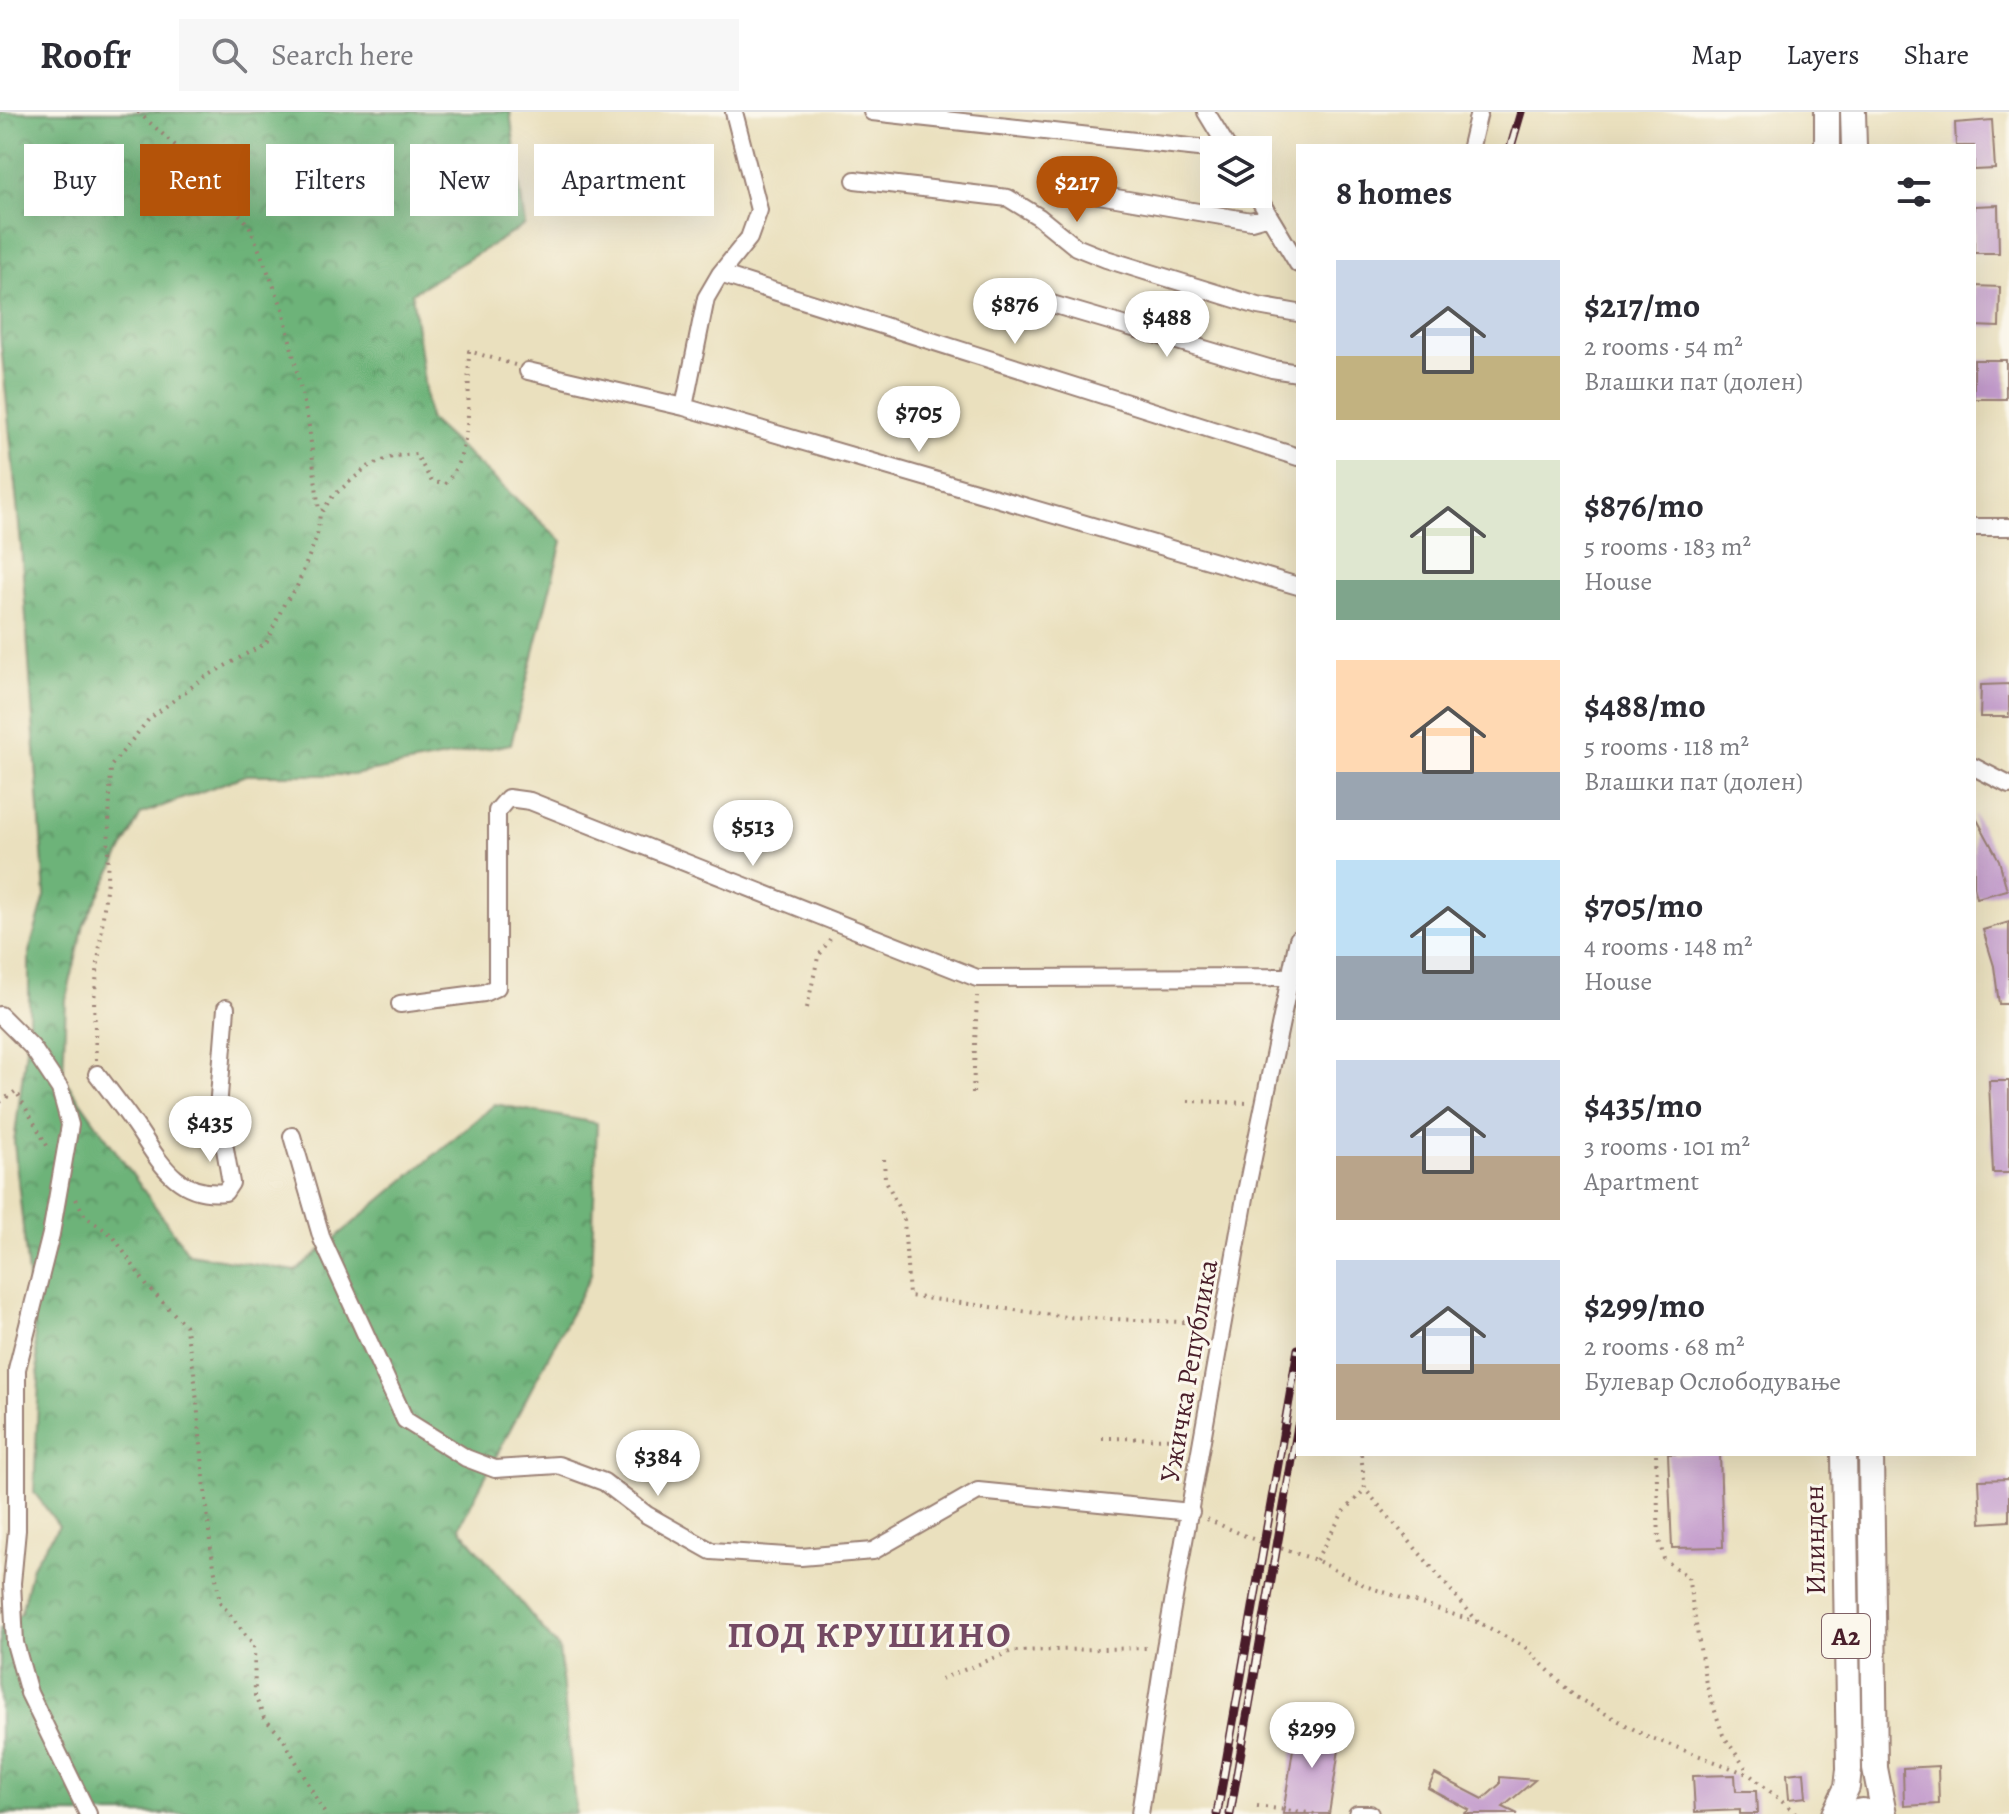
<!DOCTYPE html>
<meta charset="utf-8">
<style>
body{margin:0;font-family:Alegreya,serif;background:#f7f7f7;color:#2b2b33;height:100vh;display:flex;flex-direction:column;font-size:30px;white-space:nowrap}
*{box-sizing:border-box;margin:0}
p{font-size:26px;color:#7c7c81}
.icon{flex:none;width:44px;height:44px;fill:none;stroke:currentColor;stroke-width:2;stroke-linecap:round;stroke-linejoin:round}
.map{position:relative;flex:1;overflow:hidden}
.details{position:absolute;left:1296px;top:32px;width:680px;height:1312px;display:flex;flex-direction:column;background:#fff;border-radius:0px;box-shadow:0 8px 32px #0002}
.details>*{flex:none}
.banner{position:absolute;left:24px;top:32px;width:760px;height:72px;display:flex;gap:16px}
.controls{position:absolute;left:1200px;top:24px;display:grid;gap:16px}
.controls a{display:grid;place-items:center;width:72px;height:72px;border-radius:0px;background:#fff;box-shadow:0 8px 32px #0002;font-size:40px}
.price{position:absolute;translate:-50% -68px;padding:0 18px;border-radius:28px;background:#fff;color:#222;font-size:26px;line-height:52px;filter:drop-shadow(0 2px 4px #0008)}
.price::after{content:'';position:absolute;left:50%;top:48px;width:24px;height:18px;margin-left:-12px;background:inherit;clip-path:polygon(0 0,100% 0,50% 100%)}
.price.on{background:#b45309;color:#fff}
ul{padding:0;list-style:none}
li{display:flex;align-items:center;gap:24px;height:200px;padding:0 40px}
li span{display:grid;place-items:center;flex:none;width:224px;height:160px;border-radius:0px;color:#555}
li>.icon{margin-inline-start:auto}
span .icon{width:96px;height:96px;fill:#fffc;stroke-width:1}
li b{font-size:34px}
h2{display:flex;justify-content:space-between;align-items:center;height:96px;padding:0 40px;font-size:34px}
.tag{padding:0 28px;border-radius:0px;background:#fff;box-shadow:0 8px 32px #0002;font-size:28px;line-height:72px}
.tag.on{background:#b45309;color:#fff}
header{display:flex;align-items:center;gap:48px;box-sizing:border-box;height:112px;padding:0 40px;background:#fff;border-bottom:2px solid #e1e1e2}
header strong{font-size:38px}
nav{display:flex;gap:44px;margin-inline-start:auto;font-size:28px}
.search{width:560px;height:72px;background:#f7f7f7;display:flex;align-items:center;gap:20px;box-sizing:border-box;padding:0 28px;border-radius:0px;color:#7c7c81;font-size:30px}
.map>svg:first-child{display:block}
.forest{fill:url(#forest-crowns);stroke:#5c6952;stroke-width:2}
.building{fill:#c39bcc}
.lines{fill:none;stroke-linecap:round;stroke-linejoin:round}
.street-casing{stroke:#9a8074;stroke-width:20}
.primary-casing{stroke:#9a8074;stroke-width:28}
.path{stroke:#9a8074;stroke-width:4;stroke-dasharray:2 6;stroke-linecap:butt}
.street{stroke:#fff;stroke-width:16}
.primary{stroke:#fff;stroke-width:24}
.rail-casing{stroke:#4a1f2b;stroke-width:9}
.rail{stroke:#fbf7ec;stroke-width:6;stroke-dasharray:18;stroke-linecap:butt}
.labels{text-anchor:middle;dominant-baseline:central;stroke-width:6;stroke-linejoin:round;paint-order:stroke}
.shield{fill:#fbf7ec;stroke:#7f6065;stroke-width:2}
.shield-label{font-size:26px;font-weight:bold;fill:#4a1f2b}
.street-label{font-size:28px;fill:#4a1f2b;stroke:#fbf7ec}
.district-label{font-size:36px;font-weight:bold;letter-spacing:2px;fill:#744a63;stroke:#fbf7ec}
</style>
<header>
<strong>Roofr</strong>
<div class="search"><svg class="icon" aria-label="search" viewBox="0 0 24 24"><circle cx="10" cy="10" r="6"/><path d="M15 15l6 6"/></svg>Search here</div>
<nav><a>Map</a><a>Layers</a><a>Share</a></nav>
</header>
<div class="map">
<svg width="2009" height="1702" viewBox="0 0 2009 1702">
<defs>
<pattern id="forest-crowns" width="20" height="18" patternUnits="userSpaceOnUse" patternTransform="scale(2)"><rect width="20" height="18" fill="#6db379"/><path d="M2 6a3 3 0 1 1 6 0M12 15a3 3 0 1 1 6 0" fill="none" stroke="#5c9163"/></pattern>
</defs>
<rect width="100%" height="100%" fill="#fbf7ec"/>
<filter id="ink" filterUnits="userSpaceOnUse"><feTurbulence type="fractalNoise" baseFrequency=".0125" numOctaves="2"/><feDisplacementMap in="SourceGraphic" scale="16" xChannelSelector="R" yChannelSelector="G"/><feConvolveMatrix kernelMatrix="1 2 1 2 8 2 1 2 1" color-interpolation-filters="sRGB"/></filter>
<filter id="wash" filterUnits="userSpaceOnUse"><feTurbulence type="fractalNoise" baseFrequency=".006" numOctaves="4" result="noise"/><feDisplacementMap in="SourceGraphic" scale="32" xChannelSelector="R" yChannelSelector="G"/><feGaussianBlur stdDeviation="1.8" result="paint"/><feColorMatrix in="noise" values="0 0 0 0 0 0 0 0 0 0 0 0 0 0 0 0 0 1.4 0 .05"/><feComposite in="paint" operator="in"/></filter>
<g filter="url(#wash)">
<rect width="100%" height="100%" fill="#eae0be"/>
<!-- forest -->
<path class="forest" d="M0,0H510L525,113L412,181L429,307L562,429L511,632L353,663H246L141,702L84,812L66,888L63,965L189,1142L296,1159L495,992L597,1011L591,1163L459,1415L559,1537L576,1702H0V1517L21,1501L32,1454L59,1414L34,1380L39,1267L14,1031L29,913V840L45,784L21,433L0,222Z"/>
<g id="blocks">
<!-- building -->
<path class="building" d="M1992,8L1995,57L1974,58V34H1956L1955,11Z
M1998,93L1999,141H1974V94Z
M1974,174L2000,175L1999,215L1974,214Z
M1974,248H2006V287H1974Z
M2009,572V605H1980L1981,573Z
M1974,702L1999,748L2007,778L1977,786L1974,775Z
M2009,810V892H1999L1994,854L1983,818Z
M1989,969H2009V1061H1993Z
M1668,1342H1720L1723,1435L1672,1436Z
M2009,1367V1409L1981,1411L1979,1368Z
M1297,1611L1342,1618L1329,1702H1283Z
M1938,1654L1939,1692L1904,1694L1903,1656Z
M1804,1660L1806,1685L1789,1687L1787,1662Z
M1435,1662L1483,1687L1500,1672V1665L1535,1668L1503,1695L1518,1702H1464L1469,1698L1428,1676Z
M1735,1663L1736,1679H1756L1757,1702H1740V1698L1695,1700L1693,1664Z"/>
</g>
</g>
<g filter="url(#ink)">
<use href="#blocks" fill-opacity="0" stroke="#9a8074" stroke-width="2"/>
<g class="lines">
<!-- street casing -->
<g class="street-casing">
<path id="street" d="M872,0L1217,38
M1206,0L1229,38
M1471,34L1479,0
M855,68L1008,86L1039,105L1076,135L1106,147L1258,194L1298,201
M1087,81L1251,109L1269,104
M1256,82L1298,152
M720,162L1298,345
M1045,190L1272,257L1298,261
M528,259L684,295L1298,474
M684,295L706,186L720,162L749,126L759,98L734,0
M1974,415H2009
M1974,655L2009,673
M400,892L484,881L497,875V699L508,686L530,689L977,866L1292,865
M0,903L32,935L60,977L70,1013L51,1122L17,1257V1418L12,1471L15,1531L29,1581L88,1702
M97,962C110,979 123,996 135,1013C158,1046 175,1086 225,1080L231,1071L218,997L226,896
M292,1024L322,1127L405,1308L466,1346L495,1357L558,1353L604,1370L647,1403L711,1439L801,1445L873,1439L978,1379L1191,1400
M1140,1702L1165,1536L1246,1080L1298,827
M1357,1702H1370"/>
</g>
<!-- primary casing -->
<g class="primary-casing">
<path id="primary" d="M1853,0L1854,34
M1827,34V0
M1871,1342L1875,1656L1884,1702
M1834,1702L1847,1675L1849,1657L1844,1342
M1846,1702L1862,1699L1876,1702"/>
</g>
<!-- path -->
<path class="path" d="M138,0L187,44L249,113L283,197L309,314L319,399
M807,896L818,845L830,827
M96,948L94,888L107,768L111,654L149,607L202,567L266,531L284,492L296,477L317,424L320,402L333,384L367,355L395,344L416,342L432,370L445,372C475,338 467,282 469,239L515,253
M973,981L977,884
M1188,989L1249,991
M0,990L16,979L49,1037
M884,1047L885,1066L904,1108L909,1184L1067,1205L1205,1211
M76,1087L85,1104L113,1124L147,1174L185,1213L194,1259L210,1430L220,1490L254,1533L255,1584L264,1606L283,1626L325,1702
M1102,1326L1185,1327
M1361,1342L1365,1377L1478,1510
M1656,1342L1659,1428L1664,1447L1688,1465L1706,1572L1723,1623L1749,1661
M1207,1407L1250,1426L1316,1448L1368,1475L1480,1511L1525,1535L1574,1584L1644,1623L1750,1663L1797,1702
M1316,1448L1342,1402L1365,1377
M941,1567L1012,1539L1149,1536
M1257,1694L1315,1702"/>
<!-- street -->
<use href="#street" class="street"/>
<!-- primary -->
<use href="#primary" class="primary"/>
<!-- rail casing -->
<g class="rail-casing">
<path id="rail" d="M1511,34L1521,0
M1217,1702L1298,1237
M1230,1702L1298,1314"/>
</g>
<!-- rail -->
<use href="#rail" class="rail"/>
</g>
</g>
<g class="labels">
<!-- shield labels -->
<rect class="shield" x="1822" y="1502" width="48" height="44" rx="6"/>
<g class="shield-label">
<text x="1846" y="1524">A2</text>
</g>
<!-- street labels -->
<g class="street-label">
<text transform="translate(1189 1259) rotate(-80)">Ужичка Република</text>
<text transform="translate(1815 1428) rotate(-91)">Илинден</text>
</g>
<!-- district labels -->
<g class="district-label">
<text x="870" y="1522">ПОД КРУШИНО</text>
</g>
</g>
</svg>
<div class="controls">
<a><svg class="icon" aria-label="layers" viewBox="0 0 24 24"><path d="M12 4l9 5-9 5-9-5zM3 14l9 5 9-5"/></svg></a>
</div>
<b class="price on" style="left:1077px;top:112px">$217</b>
<b class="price" style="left:1015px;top:234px">$876</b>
<b class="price" style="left:1167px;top:247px">$488</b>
<b class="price" style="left:919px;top:342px">$705</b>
<b class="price" style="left:753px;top:756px">$513</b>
<b class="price" style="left:210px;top:1052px">$435</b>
<b class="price" style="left:658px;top:1386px">$384</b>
<b class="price" style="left:1312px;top:1658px">$299</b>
<div class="banner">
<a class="tag">Buy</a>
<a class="tag on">Rent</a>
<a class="tag">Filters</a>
<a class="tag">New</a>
<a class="tag">Apartment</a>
</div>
<section class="details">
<h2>8 homes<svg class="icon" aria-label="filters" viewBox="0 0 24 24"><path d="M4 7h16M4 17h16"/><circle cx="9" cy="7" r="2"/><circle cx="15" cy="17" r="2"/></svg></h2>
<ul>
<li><span style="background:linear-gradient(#c9d6e8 60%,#c2b280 0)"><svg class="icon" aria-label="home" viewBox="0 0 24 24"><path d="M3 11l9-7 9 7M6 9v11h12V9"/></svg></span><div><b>$217/mo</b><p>2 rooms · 54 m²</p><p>Влашки пат (долен)</p></div></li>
<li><span style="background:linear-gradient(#dfe7d0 75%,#7fa58c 0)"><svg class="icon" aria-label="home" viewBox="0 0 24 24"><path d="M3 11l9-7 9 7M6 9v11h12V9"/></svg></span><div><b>$876/mo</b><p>5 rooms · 183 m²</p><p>House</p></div></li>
<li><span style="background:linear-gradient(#ffd9b3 70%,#9aa5b1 0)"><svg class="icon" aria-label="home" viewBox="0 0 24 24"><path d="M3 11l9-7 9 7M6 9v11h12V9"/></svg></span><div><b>$488/mo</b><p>5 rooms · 118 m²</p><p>Влашки пат (долен)</p></div></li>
<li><span style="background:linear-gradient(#bfe0f5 60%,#9aa5b1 0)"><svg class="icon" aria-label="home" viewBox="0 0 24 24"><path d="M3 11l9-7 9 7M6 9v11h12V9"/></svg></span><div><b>$705/mo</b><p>4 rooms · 148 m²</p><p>House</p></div></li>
<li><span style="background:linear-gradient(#c9d6e8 60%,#b9a48a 0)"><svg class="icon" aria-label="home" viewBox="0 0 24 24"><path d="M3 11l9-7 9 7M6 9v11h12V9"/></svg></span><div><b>$435/mo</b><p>3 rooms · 101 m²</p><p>Apartment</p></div></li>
<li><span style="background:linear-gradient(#c9d6e8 65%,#b9a48a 0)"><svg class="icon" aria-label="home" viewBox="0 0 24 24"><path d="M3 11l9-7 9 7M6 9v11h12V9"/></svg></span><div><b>$299/mo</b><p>2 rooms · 68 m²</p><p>Булевар Ослободување</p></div></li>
</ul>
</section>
</div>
